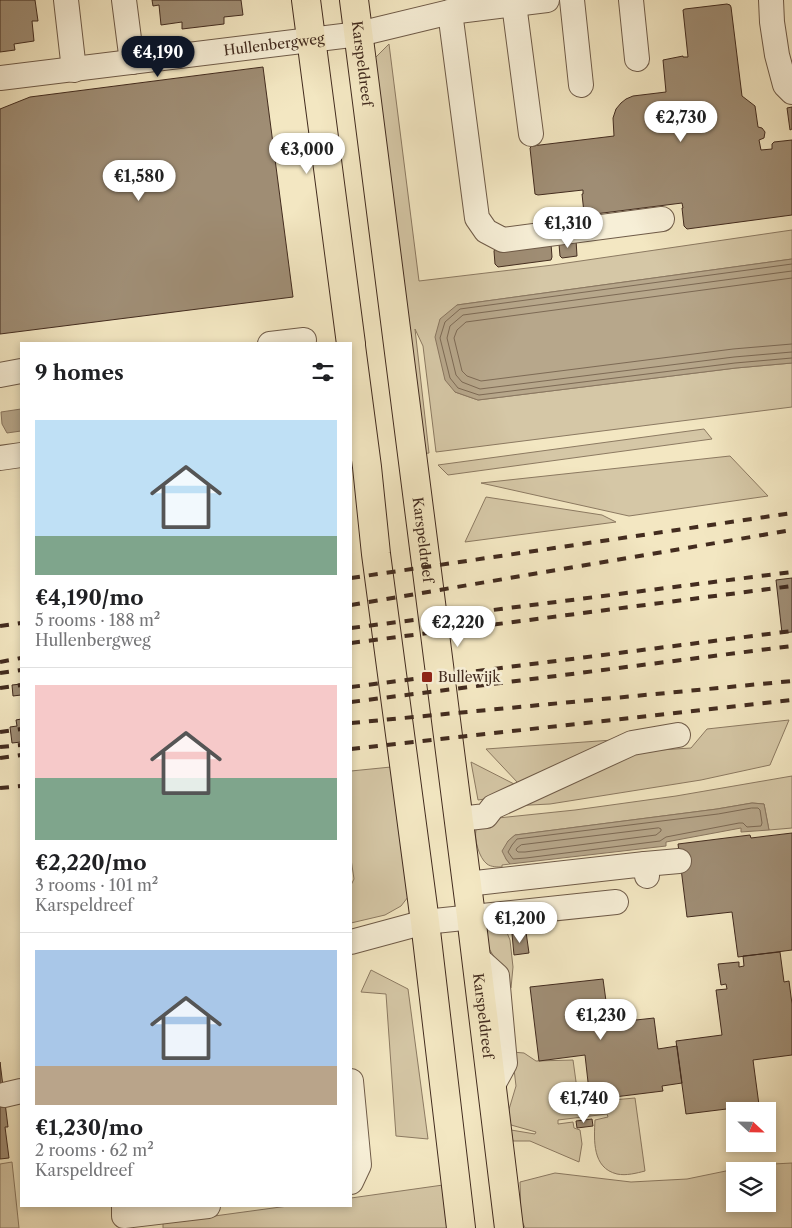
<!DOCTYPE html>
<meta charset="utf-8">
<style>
body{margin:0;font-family:"Libre Caslon Text",serif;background:#f6f6f6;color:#202124;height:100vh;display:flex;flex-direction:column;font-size:19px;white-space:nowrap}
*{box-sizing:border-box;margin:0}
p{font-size:16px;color:#757577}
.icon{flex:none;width:28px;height:28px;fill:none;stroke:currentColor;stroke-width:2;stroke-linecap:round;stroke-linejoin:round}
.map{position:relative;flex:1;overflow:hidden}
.side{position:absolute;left:20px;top:342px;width:332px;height:865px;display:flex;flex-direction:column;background:#fff;border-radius:0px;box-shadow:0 2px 8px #0003}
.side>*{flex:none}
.needle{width:32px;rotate:112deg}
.controls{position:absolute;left:726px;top:1102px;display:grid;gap:10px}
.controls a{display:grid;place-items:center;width:50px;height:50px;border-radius:0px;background:#fff;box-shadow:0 2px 8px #0003;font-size:25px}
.price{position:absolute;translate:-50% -42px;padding:0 11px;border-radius:18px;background:#fff;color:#222;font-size:16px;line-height:32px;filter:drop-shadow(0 1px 2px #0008)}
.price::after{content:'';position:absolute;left:50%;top:30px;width:15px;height:11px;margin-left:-8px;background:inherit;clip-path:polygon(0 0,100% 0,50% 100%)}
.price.selected{background:#111827;color:#fff}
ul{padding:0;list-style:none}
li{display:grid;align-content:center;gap:10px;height:265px;padding:0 15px}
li+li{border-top:1px solid #e0e0e0}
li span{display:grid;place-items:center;height:155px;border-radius:0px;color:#555}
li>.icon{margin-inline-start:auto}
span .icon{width:90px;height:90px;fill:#fffc;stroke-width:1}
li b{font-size:21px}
h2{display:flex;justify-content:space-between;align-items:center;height:60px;padding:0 15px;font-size:21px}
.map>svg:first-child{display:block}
.green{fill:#d5c7a6;stroke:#8c7a62;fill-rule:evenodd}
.water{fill:#b7a78b;stroke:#897660}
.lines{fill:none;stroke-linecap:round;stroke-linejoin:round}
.shore{stroke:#7d6a55;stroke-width:1}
.building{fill:#9f8d74;stroke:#432c1f}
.minor-casing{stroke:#6f5b48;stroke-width:26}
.major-casing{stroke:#432c1f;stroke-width:30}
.minor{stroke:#f7efd7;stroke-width:24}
.major{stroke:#f3e7c2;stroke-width:28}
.rail{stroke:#432c1f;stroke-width:4;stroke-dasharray:9 9;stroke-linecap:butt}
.poi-dot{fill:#8f2418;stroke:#f7efd7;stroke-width:2}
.labels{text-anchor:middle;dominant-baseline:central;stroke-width:5;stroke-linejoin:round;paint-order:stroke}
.street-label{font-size:14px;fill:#432c1f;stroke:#f7efd7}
.poi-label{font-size:14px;fill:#432c1f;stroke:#f7efd7;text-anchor:start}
</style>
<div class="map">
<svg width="792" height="1228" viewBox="0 0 792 1228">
<rect width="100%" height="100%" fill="#f3e7c2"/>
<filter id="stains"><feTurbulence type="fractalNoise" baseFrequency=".004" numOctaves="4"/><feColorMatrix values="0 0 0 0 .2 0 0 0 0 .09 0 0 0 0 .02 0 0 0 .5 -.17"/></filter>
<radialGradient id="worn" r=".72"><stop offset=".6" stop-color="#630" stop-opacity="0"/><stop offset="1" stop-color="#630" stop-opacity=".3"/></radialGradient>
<!-- green -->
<path class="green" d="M389,44L419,281L553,265L792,230V259L457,305L455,392L478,400L736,368L792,363V407L436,452L423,346L415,329L429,453L421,454L371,62Z
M704,429L712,439L448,475L438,465Z
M730,456L768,496L629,516L481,483Z
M486,497L602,515L616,522L465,542Z
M789,720L770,765L701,780L550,804L510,806L628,752L691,748L707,729Z
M627,739L498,797L478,800L471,762L516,785L518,783L486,749Z
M391,767L408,897L401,906L385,915L351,923V885L354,879L351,859V771Z
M792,776V828L769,830L764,804L752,803L717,809L515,835L508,841L506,859L510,864L502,865V867C497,867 491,867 487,864C479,858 474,839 476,830C476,828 478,825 479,823L498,818L575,810L676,796Z
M501,918L510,940L513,967L511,988L503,989L499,965L482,937L487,919Z
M371,970L408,989L428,1139L396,1136L386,994L361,992Z
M512,1052L524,1053L536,1061L573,1060L578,1096L590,1102L635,1098L645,1171C637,1173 626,1176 617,1174C592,1168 594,1140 595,1120L608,1117L607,1114L558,1120V1124L573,1122L574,1128L580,1130L582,1144L579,1162L530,1141H513L511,1130L535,1134L536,1132L511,1125L507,1116L516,1086Z
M12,1162L19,1228H0V1164Z
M792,1163V1228H525L521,1219L520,1182L555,1173L631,1182L687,1179L755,1165ZM735,1171H768V1204H735Z
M443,1185L449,1228H163V1223L288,1206H351V1198Z"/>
<!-- water -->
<path class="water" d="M792,259V363L736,368L478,400L455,392L445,380L435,337L440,319L457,305Z
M21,409V431L7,433L2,424L1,412Z
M752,803L764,804L769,830L741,832V828L666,842V846L510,864L506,859L502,851L508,841L515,835L717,809Z"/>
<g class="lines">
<!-- shore -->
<path class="shore" d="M792,264L460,309L445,322L440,338L450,378L458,388L479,395L735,363L792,358
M792,271L463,315L450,326L447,338L456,375L462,382L480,389L734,357L792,352
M792,278L466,322L457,330L454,338L462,371L467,376L481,381L733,349L792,344
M752,808H758L760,810L762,823L761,826L747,827L743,823H739L666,837L660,841L526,858L513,859L508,852L512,845L517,839L718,814Z
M659,828L661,829V831L656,835L525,852H518L516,850L517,848L521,845Z"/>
</g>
<!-- building -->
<path class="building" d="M0,0H35L38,21H32L34,41L14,44L15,50L0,52Z
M152,0H241L243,15L224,17V24L182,29V22L161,25L159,5L153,6Z
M727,4L730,5L731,7L742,96L755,106L758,127L762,128L765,132L764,138L759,140L761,150L772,149V144L774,142L792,140V215L687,229L684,226L682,208H683L682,203L587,215L584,213L582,194H583V190L538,195L535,194L530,148L532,146L614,136L613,118L616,109L621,103L626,99L633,96L666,92L663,60L683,56V57H688L683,10L685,9Z
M263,67L293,297L0,334V109L30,97Z
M792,107V129L790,130L787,108Z
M576,240L577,256L562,258L560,256L559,244Z
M551,244L552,257L551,260L498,267L495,264L494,251L495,249Z
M792,578V632L782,633L776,580Z
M21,684V700V695L13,696L12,685Z
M21,719V742L12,743L10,727L17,726L16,720Z
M792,833V950L738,957L732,912L687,917L678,844L750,835L751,838Z
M526,932L529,953L514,955L512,934Z
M780,952L784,982L789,981L792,1004V1055L753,1060L759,1105L686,1114L676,1041L722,1035L716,990L727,989L726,984L721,985L718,964L739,962V967L744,966L743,956Z
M603,979L609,1023L654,1018L658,1049L677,1046L682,1083L662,1086L663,1091L590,1100L585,1055L539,1061L530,987Z
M0,1062L8,1127H5L9,1158L0,1159Z
M592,1119L593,1126L577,1128L576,1121Z"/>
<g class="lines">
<!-- minor casing -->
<g class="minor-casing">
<g id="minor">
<path d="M66,0L74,70"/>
<path d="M124,0L132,62"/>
<path d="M572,0L581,85"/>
<path d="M631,0L637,59"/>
<path d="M771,0L772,22L777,55L785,85L792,92"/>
<path d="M514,4L531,134"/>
<path d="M450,12L477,218L486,231L503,240L662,219"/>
<path id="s1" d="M0,78L359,34L450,12L547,0"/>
<path d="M270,344L304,340"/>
<path d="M0,375L21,371"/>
<path d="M0,458L21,455"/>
<path d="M459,819L486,816L493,807L632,743L678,735"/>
<path d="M645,864L679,861"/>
<path d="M467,884L645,864L647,876"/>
<path d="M351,942L425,922L616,902"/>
<path d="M476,957L497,976L505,1063L492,1087"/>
<path d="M351,1081L359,1165L351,1182"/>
<path d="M4,1095L21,1091"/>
<path d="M124,1206V1216L208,1206"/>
</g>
</g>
<!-- major casing -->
<g class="major-casing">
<g id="major">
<path d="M306,0L351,344"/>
<path id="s2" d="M354,0L471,916L509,1228"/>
<path d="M351,346L367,467L376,554L425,922L461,1228"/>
</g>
</g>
<!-- minor -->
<use href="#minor" class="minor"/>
<!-- major -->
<use href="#major" class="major"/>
<!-- rail -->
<path class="rail" d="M351,578L792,513
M351,605L792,530
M0,626L21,623
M351,628L792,572
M351,643L792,586
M0,662L21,658
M0,673L21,670
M351,687L792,631
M0,688L21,685
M351,702L792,646
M351,723L792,681
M0,732L21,729
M0,747L21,745
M351,749L792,700
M0,758L21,755
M0,788L21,786"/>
</g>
<!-- markers -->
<rect class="poi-dot" x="421" y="671" width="12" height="12" rx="2.5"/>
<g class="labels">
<!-- street labels -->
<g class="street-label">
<text stroke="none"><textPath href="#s1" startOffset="276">Hullenbergweg</textPath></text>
<text stroke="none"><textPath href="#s2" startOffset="64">Karspeldreef</textPath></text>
<text stroke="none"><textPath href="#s2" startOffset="544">Karspeldreef</textPath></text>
<text stroke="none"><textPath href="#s2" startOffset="1024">Karspeldreef</textPath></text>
</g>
<!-- poi labels -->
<g class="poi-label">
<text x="438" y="677">Bullewijk</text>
</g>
</g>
<rect width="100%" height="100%" filter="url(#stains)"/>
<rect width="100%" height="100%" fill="url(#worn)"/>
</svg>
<div class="controls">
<a><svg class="needle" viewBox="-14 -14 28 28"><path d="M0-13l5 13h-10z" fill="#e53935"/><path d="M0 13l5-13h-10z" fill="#757577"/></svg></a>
<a><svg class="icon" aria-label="layers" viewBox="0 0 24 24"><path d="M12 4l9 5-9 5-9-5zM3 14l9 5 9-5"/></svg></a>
</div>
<b class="price selected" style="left:158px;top:78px">€4,190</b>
<b class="price" style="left:681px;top:143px">€2,730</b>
<b class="price" style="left:307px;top:175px">€3,000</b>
<b class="price" style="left:139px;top:202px">€1,580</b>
<b class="price" style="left:568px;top:249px">€1,310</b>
<b class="price" style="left:458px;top:648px">€2,220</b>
<b class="price" style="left:520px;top:944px">€1,200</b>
<b class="price" style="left:601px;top:1041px">€1,230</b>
<b class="price" style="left:584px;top:1124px">€1,740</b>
<section class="side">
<h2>9 homes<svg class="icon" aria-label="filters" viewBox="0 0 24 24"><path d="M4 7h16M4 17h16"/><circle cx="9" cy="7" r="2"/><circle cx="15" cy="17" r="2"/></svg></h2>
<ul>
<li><span style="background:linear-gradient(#bfe0f5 75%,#7fa58c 0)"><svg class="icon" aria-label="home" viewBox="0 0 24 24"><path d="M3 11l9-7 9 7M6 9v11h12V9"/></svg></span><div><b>€4,190/mo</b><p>5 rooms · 188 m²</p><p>Hullenbergweg</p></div></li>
<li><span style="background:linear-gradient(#f6c9c9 60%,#7fa58c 0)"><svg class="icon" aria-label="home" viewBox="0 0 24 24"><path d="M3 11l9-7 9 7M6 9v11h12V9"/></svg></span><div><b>€2,220/mo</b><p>3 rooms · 101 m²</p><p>Karspeldreef</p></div></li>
<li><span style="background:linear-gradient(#a9c7e8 75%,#b9a48a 0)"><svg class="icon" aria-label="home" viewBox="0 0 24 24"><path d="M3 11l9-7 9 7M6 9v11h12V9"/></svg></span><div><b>€1,230/mo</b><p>2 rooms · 62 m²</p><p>Karspeldreef</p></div></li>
</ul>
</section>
</div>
